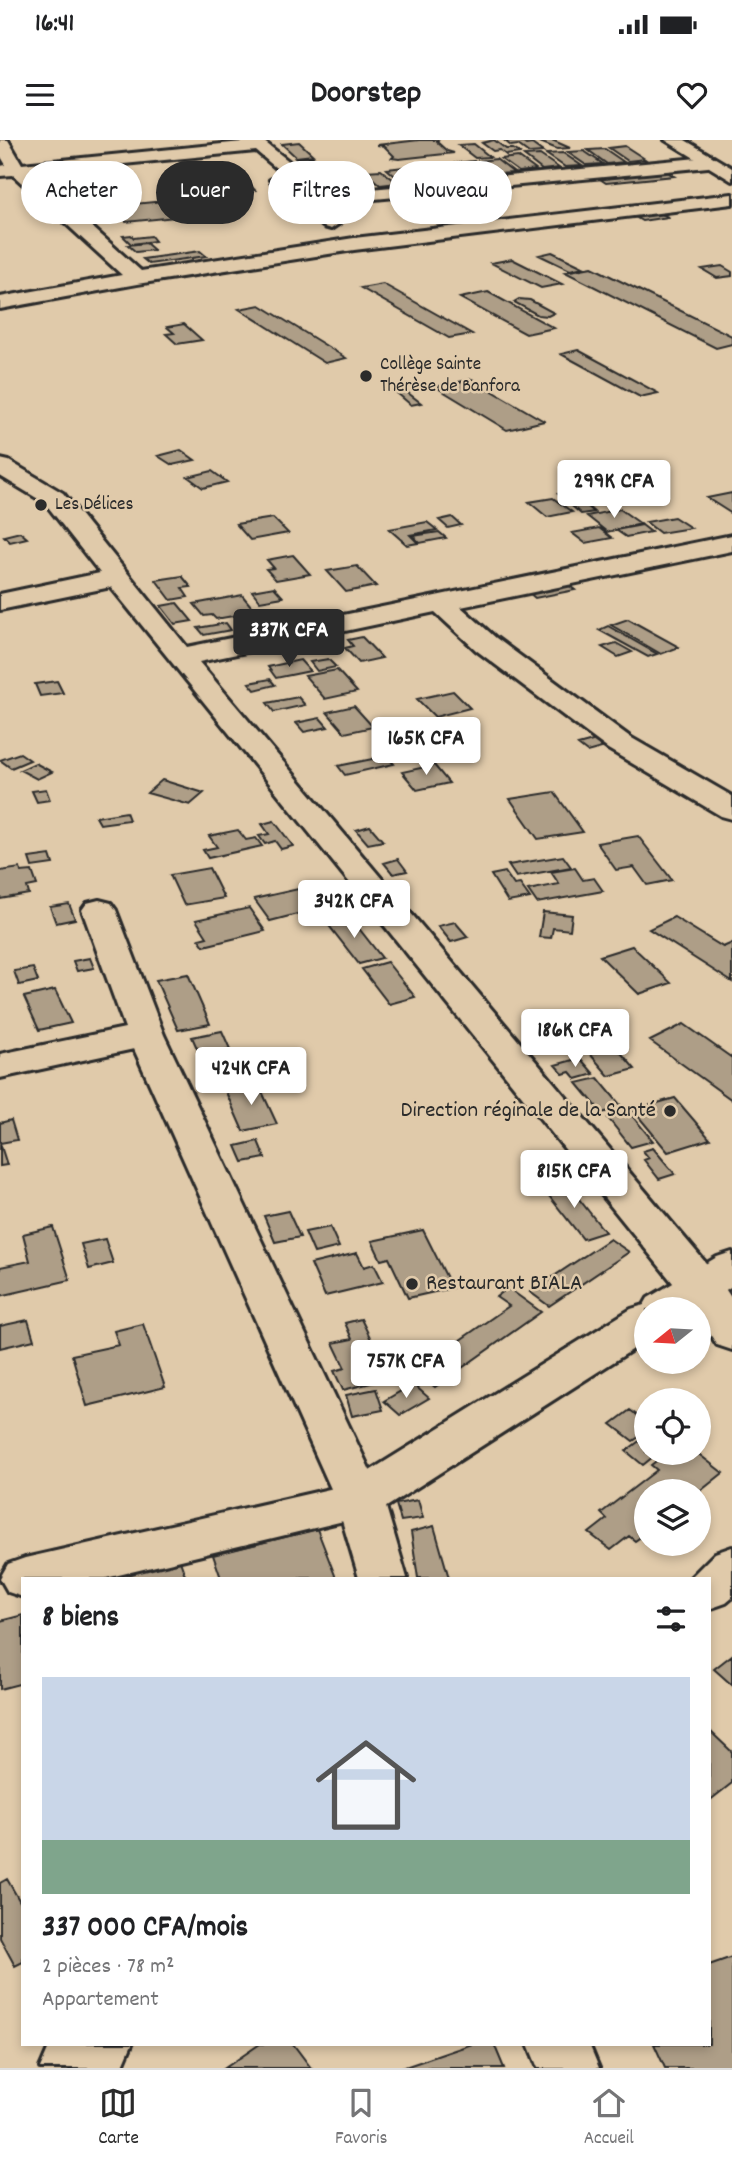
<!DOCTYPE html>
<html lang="fr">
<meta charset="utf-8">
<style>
body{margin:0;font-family:Dekko,sans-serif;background:#f2f2f2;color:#202124;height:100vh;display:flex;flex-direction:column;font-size:26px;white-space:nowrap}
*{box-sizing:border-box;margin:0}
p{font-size:23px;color:#757577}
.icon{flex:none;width:38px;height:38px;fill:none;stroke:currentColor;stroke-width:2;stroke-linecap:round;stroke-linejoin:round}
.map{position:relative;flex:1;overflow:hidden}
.panel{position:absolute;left:21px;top:1437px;width:690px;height:469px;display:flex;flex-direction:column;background:#fff;border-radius:0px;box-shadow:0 4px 10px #0003}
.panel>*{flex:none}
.guide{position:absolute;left:21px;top:21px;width:691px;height:63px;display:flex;gap:14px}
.needle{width:46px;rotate:252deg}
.tools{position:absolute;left:634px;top:1157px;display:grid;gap:14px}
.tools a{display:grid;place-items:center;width:77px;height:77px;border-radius:50%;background:#fff;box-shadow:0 4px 10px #0003;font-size:35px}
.price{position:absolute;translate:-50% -60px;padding:0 16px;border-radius:7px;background:#fff;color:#222;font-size:23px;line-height:46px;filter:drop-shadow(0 2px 4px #0008)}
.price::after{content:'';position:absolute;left:50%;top:42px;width:21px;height:16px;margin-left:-10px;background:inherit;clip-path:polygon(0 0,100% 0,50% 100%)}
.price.current{background:#2b2b2b;color:#fff}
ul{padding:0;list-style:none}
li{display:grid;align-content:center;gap:14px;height:371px;padding:0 21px}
li span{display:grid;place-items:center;height:217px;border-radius:0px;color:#555}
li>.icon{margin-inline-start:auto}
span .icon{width:126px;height:126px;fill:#fffc;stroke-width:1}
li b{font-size:30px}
h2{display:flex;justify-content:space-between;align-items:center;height:84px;padding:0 21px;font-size:30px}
.tag{padding:0 24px;border-radius:32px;background:#fff;box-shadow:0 4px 10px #0003;font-size:24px;line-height:63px}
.tag.current{background:#2b2b2b;color:#fff}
.status{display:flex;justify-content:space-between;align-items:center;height:49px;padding:0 35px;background:#fff;direction:ltr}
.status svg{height:19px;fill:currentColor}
header{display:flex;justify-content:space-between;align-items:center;height:91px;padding:0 21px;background:#fff;font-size:32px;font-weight:700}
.tabs{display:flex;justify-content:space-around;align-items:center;height:98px;border-top:2px solid #e0e0e0;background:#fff;font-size:19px;color:#757577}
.tabs a{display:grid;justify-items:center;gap:4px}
.tabs .current{color:#2b2b2b}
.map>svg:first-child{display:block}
.building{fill:#ae9e87;stroke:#2b2b2b;stroke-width:2}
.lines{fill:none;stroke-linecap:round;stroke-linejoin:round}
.minor-casing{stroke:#2b2b2b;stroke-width:6}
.major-casing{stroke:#2b2b2b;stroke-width:6}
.minor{fill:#e0caaa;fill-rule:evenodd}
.major{fill:#e0caaa;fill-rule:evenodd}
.poi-dot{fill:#2b2b2b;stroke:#e0caaa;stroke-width:2.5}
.labels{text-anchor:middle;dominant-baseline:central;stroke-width:5;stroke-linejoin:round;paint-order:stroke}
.far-poi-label{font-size:19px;fill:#2b2b2b;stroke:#e0caaa;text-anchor:start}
.poi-label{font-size:23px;fill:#2b2b2b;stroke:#e0caaa;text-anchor:end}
</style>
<div class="status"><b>16:41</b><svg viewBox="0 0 49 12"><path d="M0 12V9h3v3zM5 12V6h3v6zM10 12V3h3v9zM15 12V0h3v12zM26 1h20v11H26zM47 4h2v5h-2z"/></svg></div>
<header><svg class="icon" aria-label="menu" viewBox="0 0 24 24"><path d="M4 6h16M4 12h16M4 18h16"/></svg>Doorstep<svg class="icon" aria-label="heart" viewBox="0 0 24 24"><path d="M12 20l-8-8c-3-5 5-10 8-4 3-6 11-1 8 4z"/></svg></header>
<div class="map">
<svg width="732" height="1928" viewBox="0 0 732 1928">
<rect width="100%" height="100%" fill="#e0caaa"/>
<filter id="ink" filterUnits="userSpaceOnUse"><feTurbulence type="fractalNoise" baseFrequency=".0143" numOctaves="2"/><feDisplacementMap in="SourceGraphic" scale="14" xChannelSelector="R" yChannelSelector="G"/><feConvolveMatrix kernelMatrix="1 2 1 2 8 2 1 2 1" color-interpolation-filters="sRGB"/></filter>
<g filter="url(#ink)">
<!-- building -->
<path class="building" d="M419,0H438L437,2L447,11L454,13L399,19L392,18L394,16L384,6L377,5Z
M494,0L506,9H513L520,13L506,15L500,10L493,11L482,3Z
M519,0L526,5L532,4L543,12L529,13L518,5L511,6L505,1Z
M535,0H552L570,8L557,9Z
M299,2L313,15L296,17L282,4Z
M474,4L490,17L475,18L458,5Z
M625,6L645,19L628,21L609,8Z
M605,9L624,22L607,24L588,10Z
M584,11L603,24L586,25L567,12Z
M563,13L582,26L565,27L546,14Z
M540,15L559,28L542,30L524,16Z
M313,17L328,30L310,32L295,18Z
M518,17L536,30L519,32L501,19Z
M496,19L514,33L496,34L479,21Z
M474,21L491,35L473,36L456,23Z
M450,24L468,37L450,39L433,25Z
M428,26L445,40L427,41L410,28Z
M404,27L421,41L403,43L387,29Z
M381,30L398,43L380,45L364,31Z
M354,32L370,46L353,48L337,34Z
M667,32L674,36L606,43L600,39Z
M331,34L347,48L329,50L313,36Z
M230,35L241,48L252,47L255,50L236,51L221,36Z
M220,36L234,52L213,53L208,48L214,47L205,37Z
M175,40L178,44L189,43L192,47L166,49L160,42Z
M164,61L176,77L126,82L124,78L112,79L103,67Z
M661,74L668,77L642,81L635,77Z
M131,95L134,98L151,96L155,101L131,104L123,96Z
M146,103L154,110L136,112L128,105Z
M200,111L206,116L149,124L143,119Z
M552,112L583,127L570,130L539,115Z
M512,119L562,144L541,148L491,123Z
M722,126L732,132V136L717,138L702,129Z
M592,127L732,196V204L716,208L565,132Z
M383,144L472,194L449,198L361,148Z
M488,152L554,188L526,194L460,158Z
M519,159L530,160L554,173L548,176L538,175L514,162Z
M260,165L346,218L325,223L239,169Z
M184,184L202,200L177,204L166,194L174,193L167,187Z
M578,210L658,253L640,257L561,214Z
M472,239L544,281L507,290L436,247Z
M399,246L421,263L411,265L390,247Z
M181,310L195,320L172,325L158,316Z
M212,331L227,342L203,348L188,337Z
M571,352L594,372L581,374L558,354Z
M732,353V374L707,358Z
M553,358L572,372L547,377L529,362Z
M620,369L641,384L607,392L587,376Z
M452,377L461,385L448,388L439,380Z
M674,377L691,388L660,393L646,382Z
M273,378L288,393L250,400L236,384Z
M427,382L437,390L410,395L418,403L407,405L389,389Z
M642,385L651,392L626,397L616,390Z
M599,388L612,398L585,403L572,393Z
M20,392L27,398L10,402L4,396Z
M439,392L446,398L420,403L413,396Z
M293,415L310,434L276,440L266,429L274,428L267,420Z
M357,426L376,446L346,452L327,431Z
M182,436L191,447L182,448L188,457L171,460L156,440Z
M567,444L575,450L535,458L528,452Z
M274,447L283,457L260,461L252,451Z
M242,455L256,472L216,479L212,475L204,476L194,464Z
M177,463L192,481L175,484L161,466Z
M628,479L679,507L661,514L611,485Z
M226,483L231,490L204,495L198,488Z
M608,486L657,514L648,517L599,490Z
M362,497L382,518L359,523L345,508L353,506L348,500Z
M616,503L632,512L618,517L602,507Z
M328,519L336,527L317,531L310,522Z
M300,520L310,531L276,538L268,527Z
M337,530L357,552L325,559L305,536Z
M270,539L275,545L255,550L249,543Z
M57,541L63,553L40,556L35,544Z
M453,551L470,568L435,577L417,559Z
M298,557L305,565L274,572L267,563Z
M354,566L373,587L345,593L327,572Z
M320,578L328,587L304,592L296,583Z
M461,597L473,609L450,615L439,603Z
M596,600L605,607L587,612L578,605Z
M429,603L442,617L428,620L414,606Z
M20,613L30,620L11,628L0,620Z
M387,616L394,624L345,635L338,626Z
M35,623L52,632L37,639L20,630Z
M434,625L449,643L417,650L402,632Z
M162,640L204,653L190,665L147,653Z
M46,649L50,660L37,662L32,651Z
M554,652L583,692L538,699L510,659Z
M126,672L129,680L100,684L96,677Z
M274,681L293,706L281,709L275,701L265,704L259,696L269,694L262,684Z
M370,686L383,701L368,704L356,690Z
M238,690L246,700L256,698L262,706L208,718L203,710L217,707L209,696Z
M638,696L672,740L647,745L634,727L616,730L597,703Z
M50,715L53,724L32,727L29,718Z
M563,716L571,727L516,737L508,725Z
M398,719L407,731L393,734L384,723Z
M20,728L21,732L32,731L37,745L27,747L29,754L0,759V731Z
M209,728L224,758L184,765L170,735Z
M575,728L583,740L594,738L603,751L537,763L528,750L559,744L551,732Z
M505,732L514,745L520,744L530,758L508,762L491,735Z
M298,749L313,770L270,781L254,759Z
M69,764L75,779L56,783L50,767Z
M249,768L265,791L204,806L199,799L207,797L196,780Z
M543,772L572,775L570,790L553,788L551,798L539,797Z
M350,777L382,818L359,824L327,783Z
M674,777L723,807L732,803V842L649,789Z
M455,782L468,797L451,802L438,786Z
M632,806L671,843L639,854L600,816Z
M90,818L94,828L77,831L73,821Z
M387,822L415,857L389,864L362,829Z
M33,828L38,841L19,845L14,831Z
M188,834L210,884L178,890L156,840Z
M55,850L71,883L39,890L24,857Z
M684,884L732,918V960L650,901Z
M222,891L230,909L200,915L192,897Z
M616,907L635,929L609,936L590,914Z
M580,918L594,934L576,939L570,932L563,934L555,925Z
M598,938L622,967L602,973L577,943Z
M258,943L277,984L243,991L225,950Z
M675,958L710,999L668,1012L633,970Z
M629,972L653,1001L631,1007L608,978Z
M11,980L17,1000L0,1003L7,1025L0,1026V983Z
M258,1001L265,1018L243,1022L236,1006Z
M653,1008L675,1034L659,1039L644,1020L649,1018L643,1011Z
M564,1040L605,1092L583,1099L542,1047Z
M288,1071L300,1097L275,1102L264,1076Z
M53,1087L70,1140L0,1156V1127L30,1121L23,1094Z
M330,1087L339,1107L314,1113L305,1092Z
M423,1090L452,1148L408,1158L389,1118L381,1120L372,1101Z
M105,1099L113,1123L89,1129L81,1104Z
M610,1099L629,1112L549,1166L530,1152Z
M357,1113L364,1127L374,1124L383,1142L325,1156L311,1124Z
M508,1148L541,1172L435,1247L414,1232L509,1166L496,1157Z
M361,1179L390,1238L343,1250L334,1231L345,1228L333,1203L352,1199L345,1183Z
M28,1180L34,1200L0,1208V1186Z
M143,1184L165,1247L87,1266L72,1215L119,1205L114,1191Z
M413,1244L429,1258L400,1275L384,1261Z
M376,1249L383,1270L352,1276L346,1255Z
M630,1270L646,1282V1292L633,1301L611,1284Z
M646,1296V1312H659L643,1325L626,1311Z
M668,1312H696L723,1333L698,1353L646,1351V1393L635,1401L629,1396L611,1410L589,1393L607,1379L601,1373L657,1330L651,1325Z
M418,1360L423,1378L401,1381L396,1364Z
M434,1386L449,1438H418L411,1392Z
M317,1389L336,1438H221L213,1415Z
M180,1421L186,1438H110Z
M23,1475V1543L0,1549V1481Z
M732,1515V1545L714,1529Z
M709,1590L732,1612V1643L709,1661Z
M7,1739L23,1767V1822L15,1826L0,1798V1743Z
M732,1817V1928H665L654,1904H709V1825Z
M260,1904H293L311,1928H225Z
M472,1904H494L504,1928H402Z"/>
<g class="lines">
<!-- minor casing -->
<g class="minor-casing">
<path id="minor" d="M0,0H8L22,24L262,0L300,30L303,34L291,41L313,59L329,53L708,17L717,22L708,27L333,63L324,68L340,83L331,89L324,87L273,44L270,40L282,33L256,11L32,33L141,131L354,98L732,54V64L354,110L137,144L0,169V157L122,135L13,35L0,36V26L6,25L0,15Z
M0,319L9,321L63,353L187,507L732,395V411L461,467L496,498L630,597L732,656V679L721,676L608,609L476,510L435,472L199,522L716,1135L732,1159V1210L717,1205L698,1175V1169H694L111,447L0,470V454L100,433L45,363L0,336Z
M99,760L111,763L116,770L164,895L384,1360L407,1438H359L336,1360L134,909L0,938V914L125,888L82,770L87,763Z
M732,1407V1458L726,1463L709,1469V1438H690L715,1413Z
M53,1904H132L123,1925L119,1928H40L49,1907Z
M528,1904H589L599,1928H538Z"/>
</g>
<!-- major casing -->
<g class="major-casing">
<path id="major" d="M665,0H685L732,28V41Z
M732,1112V1146L696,1169H646V1201L377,1373L106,1438H23V1457L8,1452L0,1438L8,1424L25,1418L347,1345L631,1169L644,1165L648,1158L717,1117Z"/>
</g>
<!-- minor -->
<use href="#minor" class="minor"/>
<!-- major -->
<use href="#major" class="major"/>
</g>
</g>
<!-- markers -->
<g class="poi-dot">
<circle cx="366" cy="236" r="7"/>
<circle cx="41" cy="365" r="7"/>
<circle cx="670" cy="971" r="7"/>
<circle cx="412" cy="1144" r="7"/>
</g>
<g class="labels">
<!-- far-poi labels -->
<g class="far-poi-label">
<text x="380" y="225">Collège Sainte<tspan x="380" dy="22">Thérèse de Banfora</tspan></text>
<text x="55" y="365">Les Délices</text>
</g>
<!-- poi labels -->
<g class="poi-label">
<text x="656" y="971">Direction réginale de la Santé</text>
<text x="426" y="1144" text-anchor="start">Restaurant BIALA</text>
</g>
</g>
</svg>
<div class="tools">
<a><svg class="needle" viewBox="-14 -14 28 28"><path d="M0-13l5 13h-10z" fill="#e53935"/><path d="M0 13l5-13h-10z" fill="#757577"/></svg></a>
<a><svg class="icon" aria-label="locate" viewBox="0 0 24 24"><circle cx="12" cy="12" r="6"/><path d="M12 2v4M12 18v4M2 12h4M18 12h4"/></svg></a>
<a><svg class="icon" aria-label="layers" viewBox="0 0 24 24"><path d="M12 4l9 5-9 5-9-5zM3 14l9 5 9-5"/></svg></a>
</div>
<b class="price" style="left:614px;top:380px">299K CFA</b>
<b class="price current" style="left:289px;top:529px">337K CFA</b>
<b class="price" style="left:426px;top:637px">165K CFA</b>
<b class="price" style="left:354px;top:800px">342K CFA</b>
<b class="price" style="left:575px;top:929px">186K CFA</b>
<b class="price" style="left:251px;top:967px">424K CFA</b>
<b class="price" style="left:574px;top:1070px">815K CFA</b>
<b class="price" style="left:406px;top:1260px">757K CFA</b>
<div class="guide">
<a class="tag">Acheter</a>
<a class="tag current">Louer</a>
<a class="tag">Filtres</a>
<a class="tag">Nouveau</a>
</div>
<section class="panel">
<h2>8 biens<svg class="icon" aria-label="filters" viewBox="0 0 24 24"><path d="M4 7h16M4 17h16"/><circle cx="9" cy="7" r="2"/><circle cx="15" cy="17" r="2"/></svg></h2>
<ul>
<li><span style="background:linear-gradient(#c9d6e8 75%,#7fa58c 0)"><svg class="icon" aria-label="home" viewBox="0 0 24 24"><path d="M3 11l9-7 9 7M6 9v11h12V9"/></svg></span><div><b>337 000 CFA/mois</b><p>2 pièces · 78 m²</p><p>Appartement</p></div></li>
</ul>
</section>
</div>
<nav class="tabs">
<a class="current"><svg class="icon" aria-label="map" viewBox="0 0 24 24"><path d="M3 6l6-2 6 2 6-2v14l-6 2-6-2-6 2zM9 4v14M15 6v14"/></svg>Carte</a>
<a><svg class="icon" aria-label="saved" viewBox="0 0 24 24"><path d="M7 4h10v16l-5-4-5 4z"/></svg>Favoris</a>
<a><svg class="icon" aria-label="home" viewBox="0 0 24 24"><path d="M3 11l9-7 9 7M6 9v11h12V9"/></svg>Accueil</a>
</nav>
